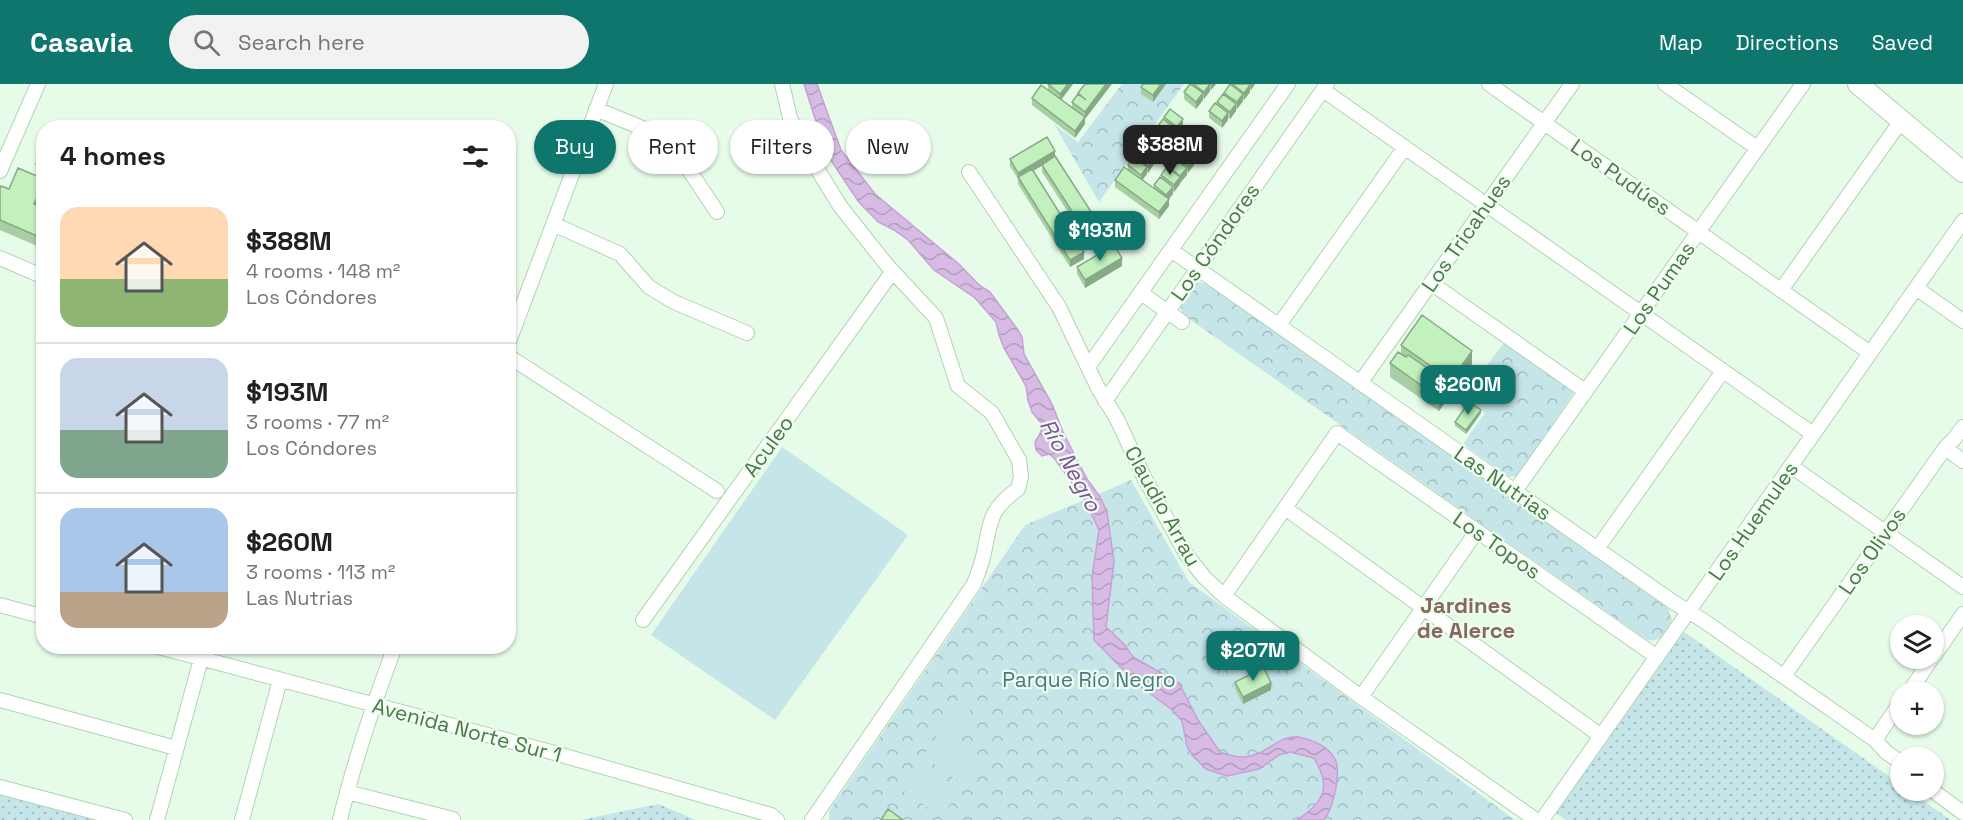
<!DOCTYPE html>
<meta charset="utf-8">
<style>
body{margin:0;font-family:"Space Grotesk",sans-serif;background:#f2f2f2;color:#202124;height:100vh;display:flex;flex-direction:column;font-size:22px;white-space:nowrap}
*{box-sizing:border-box;margin:0}
p{font-size:20px;color:#757577}
.icon{flex:none;width:33px;height:33px;fill:none;stroke:currentColor;stroke-width:2;stroke-linecap:round;stroke-linejoin:round}
.map{position:relative;flex:1;overflow:hidden}
.sheet{position:absolute;left:36px;top:36px;width:480px;height:534px;display:flex;flex-direction:column;background:#fff;border-radius:24px;box-shadow:0 2px 4px #0004}
.sheet>*{flex:none}
.hud{position:absolute;left:534px;top:36px;width:570px;height:54px;display:flex;gap:12px}
.controls{position:absolute;left:1890px;top:531px;display:grid;gap:12px}
.controls a{display:grid;place-items:center;width:54px;height:54px;border-radius:50%;background:#fff;box-shadow:0 2px 4px #0004;font-size:30px}
.price{position:absolute;translate:-50% -51px;padding:0 14px;border-radius:12px;background:#0f766e;color:#fff;font-size:20px;line-height:39px;filter:drop-shadow(0 2px 3px #0008)}
.price::after{content:'';position:absolute;left:50%;top:36px;width:18px;height:14px;margin-left:-9px;background:inherit;clip-path:polygon(0 0,100% 0,50% 100%)}
.price.selected{background:#222;color:#fff}
ul{padding:0;list-style:none}
li{display:flex;align-items:center;gap:18px;height:150px;padding:0 24px}
li+li{border-top:2px solid #e0e0e0}
li span{display:grid;place-items:center;flex:none;width:168px;height:120px;border-radius:18px;color:#555}
li>.icon{margin-inline-start:auto}
span .icon{width:72px;height:72px;fill:#fffc;stroke-width:1}
li b{font-size:26px}
h2{display:flex;justify-content:space-between;align-items:center;height:72px;padding:0 24px;font-size:26px}
.tag{padding:0 21px;border-radius:27px;background:#fff;box-shadow:0 2px 4px #0004;font-size:21px;line-height:54px}
.tag.selected{background:#0f766e;color:#fff}
header{display:flex;align-items:center;gap:36px;box-sizing:border-box;height:84px;padding:0 30px;background:#0f766e;color:#fff}
header strong{font-size:28px}
nav{display:flex;gap:33px;margin-inline-start:auto;font-size:21px}
.search{width:420px;height:54px;background:#f2f2f2;display:flex;align-items:center;gap:15px;box-sizing:border-box;padding:0 21px;border-radius:33px;color:#757577;font-size:22px}
.map>svg:first-child{display:block}
.grass{fill:url(#grass-dots)}
.park{fill:url(#park-crowns)}
.pitch{fill:#c5e5e9}
.water{fill:url(#water-waves);stroke:#c6a1d7;stroke-width:1.5}
.lines{fill:none;stroke-linecap:round;stroke-linejoin:round}
.street-casing{stroke:#b3d2b2;stroke-width:16}
.secondary-casing{stroke:#add2ad;stroke-width:22}
.street{stroke:#fff;stroke-width:14}
.secondary{stroke:#fff;stroke-width:20}
.wall{fill:#a7cfa3}
.shaded-wall{fill:#88a985}
.building{fill:#c2f1be;stroke:#88a985;stroke-width:1.5}
.labels{text-anchor:middle;dominant-baseline:central;stroke-width:4.5;stroke-linejoin:round;paint-order:stroke}
.street-label{font-size:21px;fill:#50754b;stroke:#ecffef}
.park-label{font-size:21px;fill:#497786;stroke:#ecffef}
.water-label{font-size:22px;font-style:italic;fill:#854f9c;stroke:#ecffef}
.neighbourhood-label{font-size:22px;font-weight:bold;fill:#8a675e;stroke:#ecffef}
</style>
<header>
<strong>Casavia</strong>
<div class="search"><svg class="icon" aria-label="search" viewBox="0 0 24 24"><circle cx="10" cy="10" r="6"/><path d="M15 15l6 6"/></svg>Search here</div>
<nav><a>Map</a><a>Directions</a><a>Saved</a></nav>
</header>
<div class="map">
<svg width="1963" height="736" viewBox="0 0 1963 736">
<defs>
<pattern id="grass-dots" width="8" height="8" patternUnits="userSpaceOnUse" patternTransform="scale(1.5)"><rect width="8" height="8" fill="#c5e5e9"/><path d="M2 2h.1M6 6h.1" fill="none" stroke="#a2bebf" stroke-width="1.8" stroke-linecap="round"/></pattern>
<pattern id="park-crowns" width="20" height="18" patternUnits="userSpaceOnUse" patternTransform="scale(1.5)"><rect width="20" height="18" fill="#c5e5e9"/><path d="M2 6a3 3 0 1 1 6 0M12 15a3 3 0 1 1 6 0" fill="none" stroke="#a2bebf"/></pattern>
<pattern id="water-waves" width="16" height="10" patternUnits="userSpaceOnUse" patternTransform="scale(1.5)"><rect width="16" height="10" fill="#d7bbe5"/><path d="M0 5q4-4 8 0t8 0" fill="none" stroke="#b19dbc"/></pattern>
</defs>
<rect width="100%" height="100%" fill="#e6fce9"/>
<!-- grass -->
<path class="grass" d="M1684,548L1900,700V706L1909,707L1951,736H1566L1556,729Z
M0,703L125,736H0Z
M658,720L696,736H581Z"/>
<!-- park -->
<path class="park" d="M1122,0H1184L1099,118L1054,40L1078,58Z
M1199,198L1207,200L1668,524L1672,536C1667,547 1661,559 1647,556L1185,232C1175,221 1187,204 1199,198Z
M1505,257L1575,307L1517,392L1509,393L1463,360L1485,329L1463,314Z
M1131,396L1189,498L1515,736H829V727L1025,441Z"/>
<!-- pitch -->
<path class="pitch" d="M782,363L908,451L775,636L651,551Z
M970,623V636L963,645L949,647L940,640Z
M938,650L979,679L963,701L923,672Z
M916,682L957,711L941,733L900,704Z"/>
<!-- water -->
<path class="water" d="M804,0H817L841,66L875,110L960,181L979,201L990,208L1018,246L1022,253L1024,270L1052,320L1063,348L1087,395L1100,413L1107,428L1114,478L1106,543L1124,560L1133,573L1179,599L1198,636L1220,668C1228,671 1235,673 1243,673C1277,671 1277,638 1321,661C1329,666 1336,673 1337,682C1339,697 1333,724 1324,736H1297C1324,718 1332,704 1314,674L1290,668L1279,671L1259,685L1227,692L1206,685L1192,671L1187,662L1182,637L1171,625L1137,600L1094,556L1092,492L1099,446L1086,418L1054,374L1049,370L1042,372L1036,366L1035,358L1041,348V339L1032,328L1028,316L1026,302L1004,264L999,251L996,238L975,214L934,186L908,156L894,146L878,138L858,117L826,69Z"/>
<g class="lines">
<!-- street casing -->
<g class="street-casing">
<path id="street" d="M782,0L790,34L805,65L840,122L886,180L936,234L958,302L992,329L1019,376L1021,393L1018,405C987,427 991,439 983,473C981,482 977,491 974,500L812,736
M1489,0L1870,269
M1665,0L1757,64
M1323,6L1813,350
M596,25L647,46L677,68L717,128
M0,87L38,0
M969,88L1059,223L1098,304L1117,335L1144,393L1186,470L1204,493L1224,512L1361,613L1536,736
M553,140L620,170L649,203L674,218L747,249
M1171,166L1673,518L1704,537L1875,656L1886,668L1900,678
M0,174L44,193
M1431,199L1585,307
M1916,204L1963,237
M1781,206L1901,37
M1141,209L1182,238
M1279,241L1405,63
M508,260L606,0
M508,272L717,407
M1088,283L1288,0
M1360,299L1572,0
M1105,317L1327,0
M1945,364L1963,377
M1791,382L1963,503
M1515,407L1803,0
M1285,424L1601,652
M1597,465L1723,287
M1224,512L1337,349L1657,573
M0,521L44,533
M643,536L893,187
M155,562L551,668L771,731L777,736
M1934,572L1963,530
M1784,592L1945,364L1954,355L1963,343
M1909,608L1932,574
M1361,613L1477,447
M0,616L176,664
M1875,656L1900,619
M0,703L125,736
M1932,706L1963,729
M347,708L453,735
M157,736L201,575
M242,736L280,596
M340,736C354,677 374,619 395,562
M1542,736L1963,137"/>
</g>
<!-- secondary casing -->
<g class="secondary-casing">
<path id="secondary" d="M1858,0L1963,88"/>
</g>
<!-- street -->
<use href="#street" class="street"/>
<!-- secondary -->
<use href="#secondary" class="secondary"/>
</g>
<!-- wall -->
<path class="wall" d="M1048,0H1073L1061,16L1072,24V18L1085,0V40L1075,54L1032,21V14L1048,6Z
M1143,0H1166L1153,18L1141,10V3Z
M1191,0H1216L1211,6L1210,5V7L1204,15L1203,14V16L1196,25L1184,15V8Z
M1231,0H1255L1251,6L1250,5V8L1244,16L1243,15V17L1237,25H1236V27L1230,35L1228,34V36L1222,44L1209,34V27L1217,20V18L1224,10V9Z
M1164,33L1183,42L1177,50H1176V52L1170,60L1168,59V61L1162,69H1161V71L1155,79H1154V80L1148,89L1147,88V90L1142,96L1154,104V101L1161,93V91L1168,84V82L1175,74V72L1182,65V62L1190,55V53L1209,62L1202,70V69V71L1195,79L1194,78V81L1188,89L1187,88V91L1180,99V98V100L1174,108L1173,107V110L1169,115V122L1159,135L1115,103V96L1128,85V81L1135,74V72L1142,64V62L1149,55V52L1157,45V43L1164,35Z
M44,63V108L37,122L44,125V165L0,146V104L9,105L36,92V80Z
M1055,72L1108,161L1095,170L1042,88V82L1033,87L1084,175L1070,183L1018,100V95L1010,82V75Z
M1122,182L1085,204L1077,190V183Z
M1401,261L1472,280L1439,327L1390,293V279L1401,269Z
M1481,329L1466,350L1455,342V338Z
M1235,598L1271,606L1243,620L1235,605Z"/>
<!-- shaded-wall -->
<path class="shaded-wall" d="M1068,0H1073L1060,17V10Z
M1106,0H1112L1085,35V40L1075,54V47L1085,33V28Z
M1161,0H1166L1153,18V11Z
M1210,0V7L1204,15V8Z
M1211,0H1216L1211,6Z
M1251,0H1255L1251,6Z
M1250,1V8L1244,16V9Z
M1203,9V16L1196,25V18Z
M1243,10V17L1237,25V18Z
M1236,20V27L1230,35V28Z
M1228,29V36L1222,44V37Z
M1183,35V42L1177,50V43Z
M1176,45V52L1170,60V53Z
M1168,54V61L1162,69V62Z
M1209,55V62L1202,70V63Z
M1161,64V71L1155,79V72Z
M1202,64V71L1195,79V72Z
M1055,67V74L1019,95L1018,93V96V89Z
M1154,73V80L1148,89V82Z
M1194,74V81L1188,89V82Z
M1147,83V90L1141,98V91Z
M1187,84V91L1180,99V92Z
M1180,93V100L1174,108V101Z
M44,98V108L34,131V120Z
M1173,103V110L1166,118V111Z
M1169,115V122L1159,135V128Z
M1108,154V161L1095,170V163Z
M1084,168V175L1070,183V176Z
M1122,174V182L1085,204V196Z
M1472,267V280L1439,327V314Z
M1481,326V329L1466,350V346Z
M1271,599V606L1243,620V613Z"/>
<!-- building -->
<path class="building" d="M1048,0H1068L1060,10Z
M1085,0H1106L1085,28L1072,18L1078,10L1086,16L1078,9Z
M1143,0H1161L1153,11L1141,3Z
M1190,0L1203,9L1196,18L1184,8Z
M1193,0H1210L1204,8Z
M1230,0L1243,10L1237,18L1224,9Z
M1232,0H1249L1250,1L1244,9Z
M1041,1L1085,33L1075,47L1032,14Z
M1223,10L1236,20L1230,28L1217,18Z
M1215,19L1228,29L1222,37L1209,27Z
M1170,25L1183,35L1177,43L1164,33Z
M1163,35L1176,45L1170,53L1157,43Z
M64,38L76,44H61Z
M1156,44L1168,54L1162,62L1149,52Z
M1196,45L1209,55L1202,63L1190,53Z
M1047,53L1055,67L1018,89L1010,75Z
M1148,54L1161,64L1155,72L1142,62Z
M1189,54L1202,64L1195,72L1182,62Z
M44,63V83L36,80Z
M1141,64L1154,73L1148,82L1135,72Z
M1181,64L1194,74L1188,82L1175,72Z
M1055,72L1108,154L1095,163L1042,81Z
M1134,73L1147,83L1141,91L1128,81Z
M1174,74L1187,84L1180,92L1168,82Z
M1124,83L1169,115L1159,128L1115,96Z
M1167,83L1180,93L1174,101L1161,91Z
M18,84L44,95V98L34,120L44,125V155L0,136V104L1,102L9,105Z
M1032,85L1084,168L1070,176L1018,93Z
M1160,93L1173,103L1166,111L1154,101Z
M1114,161L1122,174L1085,196L1077,183Z
M1422,231L1472,267L1439,314L1390,279L1398,268L1406,273L1408,271L1430,286L1432,283L1401,261Z
M1469,318L1481,326L1466,346L1455,338Z
M1264,584L1271,599L1243,613L1235,598Z
M888,725L903,736H881Z"/>
<g class="labels">
<!-- street labels -->
<g class="street-label">
<text transform="translate(1621 93) rotate(35)">Los Pudúes</text>
<text transform="translate(1466 149) rotate(-55)">Los Tricahues</text>
<text transform="translate(1215 158) rotate(-55)">Los Cóndores</text>
<text transform="translate(1659 204) rotate(-55)">Los Pumas</text>
<text transform="translate(768 362) rotate(-54)">Aculeo</text>
<text transform="translate(1503 399) rotate(35)">Las Nutrias</text>
<text transform="translate(1163 422) rotate(61)">Claudio Arrau</text>
<text transform="translate(1753 437) rotate(-55)">Los Huemules</text>
<text transform="translate(1497 461) rotate(35)">Los Topos</text>
<text transform="translate(1872 467) rotate(-55)">Los Olivos</text>
<text transform="translate(467 646) rotate(15)">Avenida Norte Sur 1</text>
</g>
<!-- park labels -->
<g class="park-label">
<text x="1089" y="595">Parque Río Negro</text>
</g>
<!-- water labels -->
<g class="water-label">
<text transform="translate(1071 381) rotate(61)">Río Negro</text>
</g>
<!-- neighbourhood labels -->
<g class="neighbourhood-label">
<text x="1466" y="521">Jardines<tspan x="1466" dy="25">de Alerce</tspan></text>
</g>
</g>
</svg>
<div class="controls">
<a><svg class="icon" aria-label="layers" viewBox="0 0 24 24"><path d="M12 4l9 5-9 5-9-5zM3 14l9 5 9-5"/></svg></a>
<a>+</a>
<a>−</a>
</div>
<b class="price selected" style="left:1170px;top:92px">$388M</b>
<b class="price" style="left:1100px;top:178px">$193M</b>
<b class="price" style="left:1468px;top:332px">$260M</b>
<b class="price" style="left:1253px;top:598px">$207M</b>
<div class="hud">
<a class="tag selected">Buy</a>
<a class="tag">Rent</a>
<a class="tag">Filters</a>
<a class="tag">New</a>
</div>
<section class="sheet">
<h2>4 homes<svg class="icon" aria-label="filters" viewBox="0 0 24 24"><path d="M4 7h16M4 17h16"/><circle cx="9" cy="7" r="2"/><circle cx="15" cy="17" r="2"/></svg></h2>
<ul>
<li><span style="background:linear-gradient(#ffd9b3 60%,#8fb573 0)"><svg class="icon" aria-label="home" viewBox="0 0 24 24"><path d="M3 11l9-7 9 7M6 9v11h12V9"/></svg></span><div><b>$388M</b><p>4 rooms · 148 m²</p><p>Los Cóndores</p></div></li>
<li><span style="background:linear-gradient(#c9d6e8 60%,#7fa58c 0)"><svg class="icon" aria-label="home" viewBox="0 0 24 24"><path d="M3 11l9-7 9 7M6 9v11h12V9"/></svg></span><div><b>$193M</b><p>3 rooms · 77 m²</p><p>Los Cóndores</p></div></li>
<li><span style="background:linear-gradient(#a9c7e8 70%,#b9a48a 0)"><svg class="icon" aria-label="home" viewBox="0 0 24 24"><path d="M3 11l9-7 9 7M6 9v11h12V9"/></svg></span><div><b>$260M</b><p>3 rooms · 113 m²</p><p>Las Nutrias</p></div></li>
</ul>
</section>
</div>
